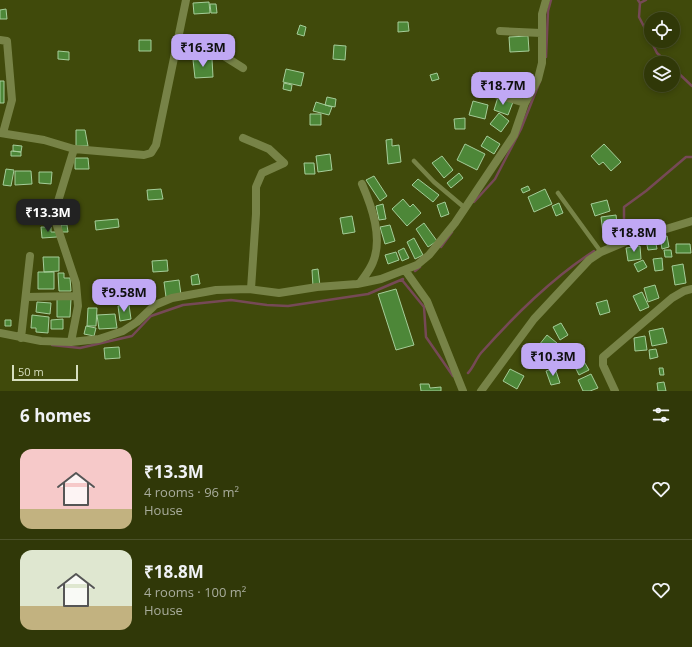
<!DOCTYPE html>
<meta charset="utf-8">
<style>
body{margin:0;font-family:"Open Sans",sans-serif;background:#383f12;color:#f1f3f6;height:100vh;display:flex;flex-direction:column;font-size:15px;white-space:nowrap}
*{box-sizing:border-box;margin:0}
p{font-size:13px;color:#a8ac9c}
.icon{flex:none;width:22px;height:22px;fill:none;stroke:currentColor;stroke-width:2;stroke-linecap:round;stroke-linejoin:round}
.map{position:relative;height:391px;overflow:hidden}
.sheet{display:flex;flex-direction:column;background:#303808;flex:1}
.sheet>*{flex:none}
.fabs{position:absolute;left:644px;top:12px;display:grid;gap:8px}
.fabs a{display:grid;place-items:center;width:36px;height:36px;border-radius:50%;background:#303808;box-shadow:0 2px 6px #0003,0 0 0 1px #4b5229;font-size:20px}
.scale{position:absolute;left:12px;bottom:10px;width:66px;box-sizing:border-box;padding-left:4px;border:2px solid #d6debf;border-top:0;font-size:11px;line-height:14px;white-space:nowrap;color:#d6debf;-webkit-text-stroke:3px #404a0b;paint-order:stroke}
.price{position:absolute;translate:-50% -34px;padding:0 9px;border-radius:8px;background:#c0a8f4;color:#111;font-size:13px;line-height:26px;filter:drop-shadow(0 1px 2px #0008)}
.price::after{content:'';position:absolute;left:50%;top:24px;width:12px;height:9px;margin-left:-6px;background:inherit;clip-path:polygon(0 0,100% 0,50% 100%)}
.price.selected{background:#222;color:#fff}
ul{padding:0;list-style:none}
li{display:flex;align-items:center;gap:12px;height:100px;padding:0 20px}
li+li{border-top:1px solid #4b5229}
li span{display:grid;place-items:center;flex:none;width:112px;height:80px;border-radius:12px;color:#555}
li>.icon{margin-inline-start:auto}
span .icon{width:48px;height:48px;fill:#fffc;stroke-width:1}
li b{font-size:17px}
h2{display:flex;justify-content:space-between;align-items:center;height:48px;padding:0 20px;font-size:17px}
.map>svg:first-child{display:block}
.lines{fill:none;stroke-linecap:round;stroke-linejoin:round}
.stream{stroke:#764956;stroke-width:2.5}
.building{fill:#4d8738;stroke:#a5cd99}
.service{stroke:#778347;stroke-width:4.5}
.minor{stroke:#778347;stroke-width:8}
</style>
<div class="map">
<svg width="692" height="391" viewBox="0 0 692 391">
<rect width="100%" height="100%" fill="#404a0b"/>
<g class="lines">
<!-- stream -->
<path class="stream" d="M638,0L640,3L646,0
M640,3L639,17L651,40
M651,41L657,53L668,63
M546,57L548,11L551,0
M673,68L692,86
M474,202L495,179L521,129L540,81
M615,242L624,236V207L646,191L686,157H692
M441,247L452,232
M415,271L420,267
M402,280L424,307L426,337L453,376
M52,345L80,348L132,336L151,316L183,305L231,300L267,305L288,306L368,294L403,279
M468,373C473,368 476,359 481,353C515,315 551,279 594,251"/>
</g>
<!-- building -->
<path class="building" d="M209,2L210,13L194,14L193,3Z
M210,4H216L217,13H211Z
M6,9L7,19H0V10Z
M398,22H408L409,31L398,32Z
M300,25L306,27L304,36L297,34Z
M528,36L529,51L510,52L509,37Z
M139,40H151V51H139Z
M334,45L346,46L345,60L333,59Z
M58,51L69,52V60L58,59Z
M212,59L213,77L195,78L193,60Z
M286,69L304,73L301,86L283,82Z
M479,72L491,75L489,84L478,82Z
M437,73L439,79L432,81L430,75Z
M500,77L519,83L516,93L497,88Z
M0,81H4V103H0Z
M284,83L292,85L291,91L283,89Z
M327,97L336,99L335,107L325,105Z
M498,97L513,102L508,115L494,110Z
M473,101L488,105L485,119L469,115Z
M316,102L332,107L329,115L313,111Z
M499,113L509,121L501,132L490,124Z
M310,114H321V125H310Z
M465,118V129H455L454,119Z
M76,130H85L88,146H76Z
M487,136L500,144L494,154L481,146Z
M392,139V146L399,145L401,162L388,164L386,140Z
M465,144L485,154L477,170L457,160Z
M604,144L621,162L611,171L603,162L599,165L591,156Z
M13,145L22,146L21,152L13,151Z
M11,151L21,152V156H11Z
M330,154L332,170L318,172L316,156Z
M442,156L453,170L444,178L432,163Z
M75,158H88L89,169H75Z
M304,163H314L315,174H305Z
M6,169L14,170L11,186L3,185Z
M15,171H31L32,184L15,185Z
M39,172H52L51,184L39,183Z
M459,173L463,178L451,188L447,183Z
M374,176L387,196L380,201L366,180Z
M418,179L439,195L433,202L412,185Z
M528,186L530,190L523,193L521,189Z
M161,189L163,199L148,200L147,190Z
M545,189L552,204L534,212L528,197Z
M403,199L410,207L413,204L421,213L407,226L392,209Z
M607,200L610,211L595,216L591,204Z
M445,202L449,214L441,217L437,205Z
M559,203L563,213L556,216L552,206Z
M383,204L386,219L379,220L376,206Z
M616,215L618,231L603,233L601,217Z
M352,216L355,232L343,234L340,218Z
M118,219L119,227L96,230L95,221Z
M424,223L437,241L428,247L416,229Z
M61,225H67L68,232H61Z
M390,225L395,241L385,244L380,227Z
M41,227H51V232H57V237L42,238Z
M613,232L616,240L609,242L606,235Z
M667,236L669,247L662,249L660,237Z
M414,238L423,255L415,259L407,242Z
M655,239L657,249L648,250L646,240Z
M676,244H690L691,253H676Z
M640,246L641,259L628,261L626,248Z
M404,248L409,258L402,261L398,251Z
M664,250H671L672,257H665Z
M396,252L399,260L388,264L385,255Z
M43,257H59V271L44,272Z
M662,258L663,270L655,271L653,259Z
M167,260L168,271L153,272L152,261Z
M643,260L647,267L638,272L634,264Z
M683,264L686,283L675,285L672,266Z
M318,269L320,286L313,287L312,270Z
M38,272H54V289H38Z
M58,273H64V278H70L71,291H59Z
M198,274L200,284L192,285L191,276Z
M179,280L181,295L166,297L164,282Z
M109,283L110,292H101L100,284Z
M655,285L659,298L648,302L644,288Z
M396,289L414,345L396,350L378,294Z
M642,292L649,307L640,311L633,296Z
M57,299H71L70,317H57Z
M607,300L610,312L600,315L596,303Z
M37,302L51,303L50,314L36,312Z
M129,305L131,319L120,321L118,306Z
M88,308H97L96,326H87Z
M115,314L117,328L99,329L97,315Z
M32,315L49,317L48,333L36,332V328H31Z
M63,319V329H51V320Z
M5,320H11V326H5Z
M561,323L568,335L560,340L553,327Z
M86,326L96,328L94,336L84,334Z
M663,328L667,343L652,346L649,331Z
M547,335L557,343L548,353L539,345Z
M645,336L647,350L635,351L634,338Z
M119,347L120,358L105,359L104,348Z
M656,349L658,357L650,359L649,350Z
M582,358L589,370L579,375L573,363Z
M555,368L560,383L551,385L546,371Z
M659,368H663L664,375H660Z
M510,369L524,376L517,389L503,381Z
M591,374L598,388L590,391H583L578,380Z
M664,382L666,391H658L657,383Z
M420,384H429L430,388L441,387V391H421Z"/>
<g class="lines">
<!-- service -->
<path class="service" d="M414,161L434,182L465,208
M558,193L601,252"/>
<!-- minor -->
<path class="minor" d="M500,31L541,33
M0,40L7,41L12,100L3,133
M176,48L216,51L243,68
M475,88L525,103
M0,133L44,140L74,149L144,155L151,153L156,145L186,0
M243,138L269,149L284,163L262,173L256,187V214L251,289
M405,270L427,301L463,391
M360,283C364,277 370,270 373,262C383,238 372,207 362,184
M26,297L77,296
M0,333L41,341L71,342L99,339L123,331L137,322L155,305L172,298L216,290L249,289L279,293L317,287L357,284L381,279L417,265L429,255L455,223L514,135L525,103L538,79L542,63V14L546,0
M21,338L30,256
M71,342L78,306L76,283L56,223V208L74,149
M481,391L534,319L589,260L601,252L627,241L692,221
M615,391L603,365V357L672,298L684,291L692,289"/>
</g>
</svg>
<div class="fabs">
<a><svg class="icon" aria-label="locate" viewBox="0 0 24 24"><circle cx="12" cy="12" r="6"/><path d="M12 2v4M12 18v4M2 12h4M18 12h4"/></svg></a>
<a><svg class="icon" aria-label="layers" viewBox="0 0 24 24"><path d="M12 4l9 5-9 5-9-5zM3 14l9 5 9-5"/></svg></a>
</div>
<div class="scale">50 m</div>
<b class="price" style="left:203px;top:68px">₹16.3M</b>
<b class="price" style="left:503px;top:106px">₹18.7M</b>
<b class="price selected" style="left:48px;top:233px">₹13.3M</b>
<b class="price" style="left:634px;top:253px">₹18.8M</b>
<b class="price" style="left:124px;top:313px">₹9.58M</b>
<b class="price" style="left:553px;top:377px">₹10.3M</b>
</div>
<section class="sheet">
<h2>6 homes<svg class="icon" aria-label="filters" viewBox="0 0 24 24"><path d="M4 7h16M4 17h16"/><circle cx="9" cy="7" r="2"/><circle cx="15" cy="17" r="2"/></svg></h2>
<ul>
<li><span style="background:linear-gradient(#f6c9c9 75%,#c2b280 0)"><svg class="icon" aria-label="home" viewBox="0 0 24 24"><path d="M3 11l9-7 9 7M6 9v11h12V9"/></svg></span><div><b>₹13.3M</b><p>4 rooms · 96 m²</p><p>House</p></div><svg class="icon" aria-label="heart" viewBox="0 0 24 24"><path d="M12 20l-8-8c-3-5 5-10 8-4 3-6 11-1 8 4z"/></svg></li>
<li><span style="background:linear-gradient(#dfe7d0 70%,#c2b280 0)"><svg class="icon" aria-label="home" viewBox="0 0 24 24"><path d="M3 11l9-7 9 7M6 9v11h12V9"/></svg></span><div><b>₹18.8M</b><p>4 rooms · 100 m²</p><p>House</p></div><svg class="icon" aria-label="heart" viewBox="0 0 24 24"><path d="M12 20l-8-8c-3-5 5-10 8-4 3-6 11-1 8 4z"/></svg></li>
</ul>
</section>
